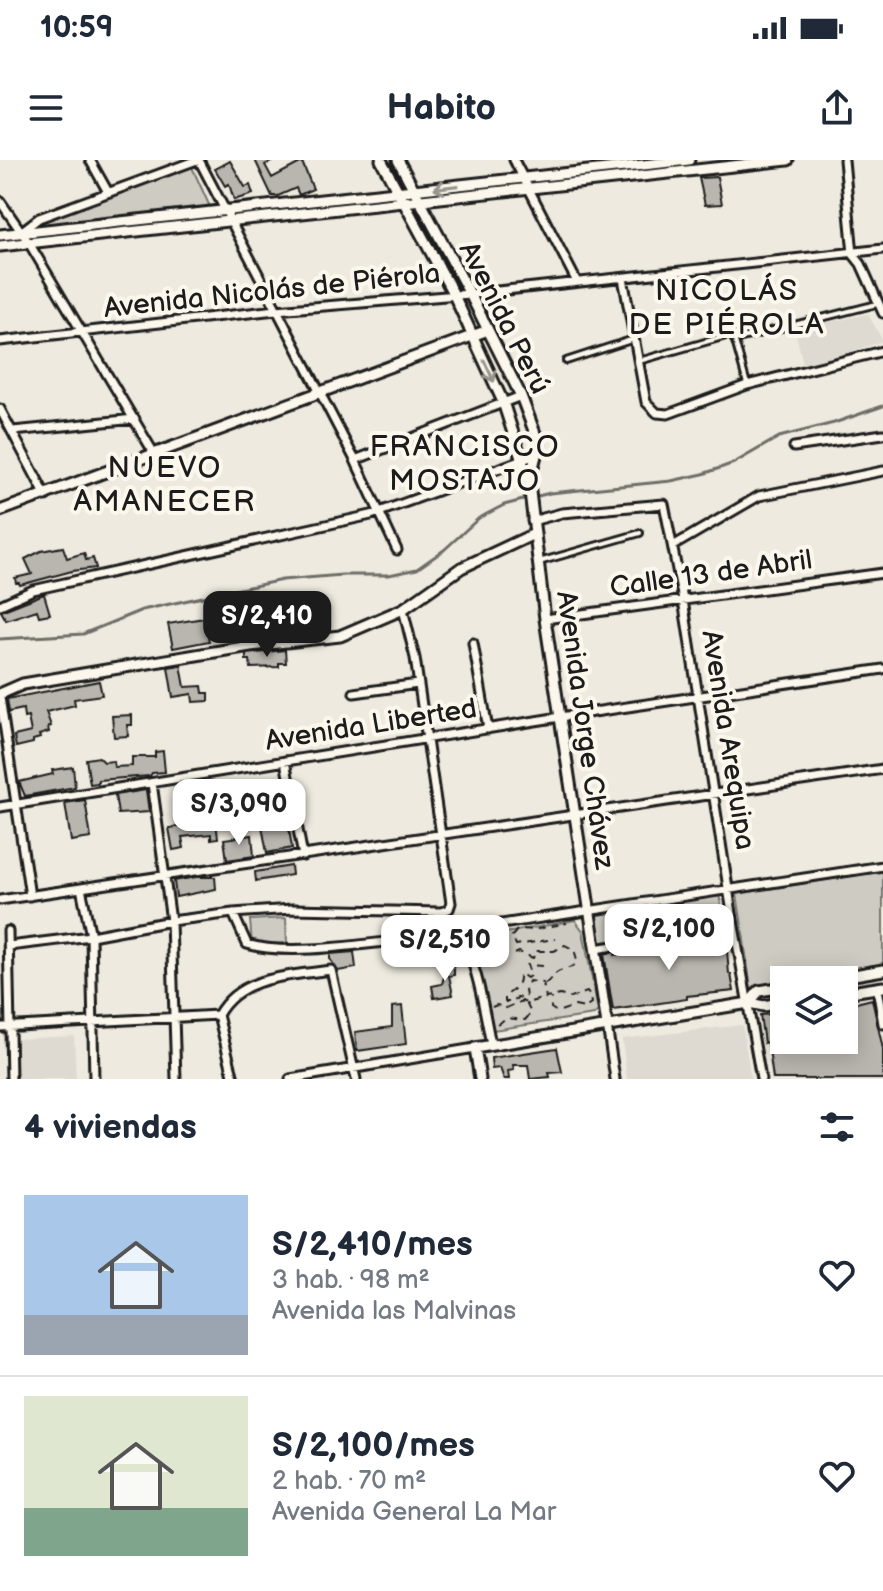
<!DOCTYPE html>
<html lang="es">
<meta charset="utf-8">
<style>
body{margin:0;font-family:"Balsamiq Sans",sans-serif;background:#f2f2f3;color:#1f2937;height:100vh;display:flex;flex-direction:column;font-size:30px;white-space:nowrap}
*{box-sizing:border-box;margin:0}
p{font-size:26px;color:#747a83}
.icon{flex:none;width:44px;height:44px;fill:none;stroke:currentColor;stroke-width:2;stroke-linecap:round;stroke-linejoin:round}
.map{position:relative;height:919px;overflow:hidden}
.sheet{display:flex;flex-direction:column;background:#fff;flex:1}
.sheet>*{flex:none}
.tools{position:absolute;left:770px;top:806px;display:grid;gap:16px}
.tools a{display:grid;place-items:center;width:88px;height:88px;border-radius:0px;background:#fff;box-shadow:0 4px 20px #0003;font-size:40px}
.price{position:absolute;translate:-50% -68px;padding:0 18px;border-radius:16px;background:#fff;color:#222;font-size:26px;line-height:52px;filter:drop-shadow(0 2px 4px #0008)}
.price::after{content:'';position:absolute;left:50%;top:48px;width:24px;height:18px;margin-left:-12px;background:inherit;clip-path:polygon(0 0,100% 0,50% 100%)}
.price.current{background:#1c1c1c;color:#fff}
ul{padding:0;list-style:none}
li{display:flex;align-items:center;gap:24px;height:200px;padding:0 24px}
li+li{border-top:2px solid #e0e1e3}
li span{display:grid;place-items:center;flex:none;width:224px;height:160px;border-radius:0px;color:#555}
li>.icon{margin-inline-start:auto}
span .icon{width:96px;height:96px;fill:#fffc;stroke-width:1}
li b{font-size:34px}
h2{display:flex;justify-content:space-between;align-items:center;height:96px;padding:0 24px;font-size:34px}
.status{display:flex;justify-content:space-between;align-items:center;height:56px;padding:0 40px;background:#fff;direction:ltr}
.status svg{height:22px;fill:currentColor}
header{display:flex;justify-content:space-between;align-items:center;height:104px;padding:0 24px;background:#fff;font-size:36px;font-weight:700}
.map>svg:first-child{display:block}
.built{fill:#dedad1}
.green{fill:#ceccc2;stroke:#75746f;stroke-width:2}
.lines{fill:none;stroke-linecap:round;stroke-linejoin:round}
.stream{stroke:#6f6d69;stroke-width:3}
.building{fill:#b9b6af;stroke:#1c1c1c;stroke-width:2}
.service-casing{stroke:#1c1c1c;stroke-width:10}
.minor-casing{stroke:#1c1c1c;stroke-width:13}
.tertiary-casing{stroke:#1c1c1c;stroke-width:15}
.path{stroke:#1c1c1c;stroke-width:2;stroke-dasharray:8 6;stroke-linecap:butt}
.service{stroke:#fbf7ec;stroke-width:4}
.minor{stroke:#fbf7ec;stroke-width:7}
.tertiary{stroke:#fbf7ec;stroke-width:9}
.oneway{stroke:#97948e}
.labels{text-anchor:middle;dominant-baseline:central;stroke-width:8;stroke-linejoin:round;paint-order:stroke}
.street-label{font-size:28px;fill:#1c1c1c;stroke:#fbf7ec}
.neighbourhood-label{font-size:30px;letter-spacing:2px;fill:#1c1c1c;stroke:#fbf7ec}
</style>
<div class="status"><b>10:59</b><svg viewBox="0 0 49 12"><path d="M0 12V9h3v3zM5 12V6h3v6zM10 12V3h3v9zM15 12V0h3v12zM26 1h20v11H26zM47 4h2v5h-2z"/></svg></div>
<header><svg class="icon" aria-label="menu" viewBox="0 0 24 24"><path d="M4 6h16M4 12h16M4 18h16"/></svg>Habito<svg class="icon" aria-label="share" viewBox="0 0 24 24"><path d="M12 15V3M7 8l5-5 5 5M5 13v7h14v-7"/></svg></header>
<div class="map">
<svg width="883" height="919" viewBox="0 0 883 919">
<rect width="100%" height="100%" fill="#eeeadf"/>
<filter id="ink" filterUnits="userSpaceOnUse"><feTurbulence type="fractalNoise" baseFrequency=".0125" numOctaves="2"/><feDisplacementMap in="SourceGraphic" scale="16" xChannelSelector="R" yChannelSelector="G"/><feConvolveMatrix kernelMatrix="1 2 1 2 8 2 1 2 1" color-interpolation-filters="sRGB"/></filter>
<g filter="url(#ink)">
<!-- built -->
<path class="built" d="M868,154L883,181L804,208L795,169Z
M742,865L751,919H627L622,879Z
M74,876L76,919H16L15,879Z"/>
<!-- green -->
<path class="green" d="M192,7L210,47L41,67V61Z
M883,711V805L751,828L737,734Z
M719,734L724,763L601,785L596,753Z
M286,758L287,783L252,785L250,760Z
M575,760L583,771L598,851L594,855L493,870L488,867L471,782L454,768C466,766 476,768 484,777Z"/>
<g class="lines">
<!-- stream -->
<path class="stream" d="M534,337L550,333L671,321L703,314L734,303L779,277L834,263L883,246
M0,479L83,474L142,450L282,420L342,415H389L417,409L444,390L479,358L504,345L527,339"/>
</g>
<!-- building -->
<path class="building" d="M255,0H275L265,5L272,18L302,2L313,29L299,35L296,28L278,36H272Z
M230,1L245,27L250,25L253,34L234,40L229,24L225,26L215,9Z
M717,17L722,44L705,45L699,18Z
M63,387L67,398L84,393L86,400L93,398L96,408L72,411L20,425L19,423H16L15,418L32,414L25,399L41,391Z
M44,434L50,454L39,456L37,450L6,460L1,451Z
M292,450V455L309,457L310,471H264V473L253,474V462H258V451Z
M204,458L209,481L173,488L168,464Z
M285,490L286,503H279V507L251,508L250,500H246V494Z
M181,505L185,527L202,526L203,533H209V541L193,542L192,534L173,537L168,507Z
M99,521L102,535L74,539L75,545L46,552L51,566L48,567L49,572L39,575L40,578L33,580V583L16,587L14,576L31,572L28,557L24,558L23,549L9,552L7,539Z
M132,555V565H127L128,576L114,577L112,556Z
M163,591L165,612L152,613L150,616L98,620V623L90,624L86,599L99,597L104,602L113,601L114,607L132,606V597H155V592Z
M73,607L75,627L25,636L20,624L19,622L53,614L52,610Z
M146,630L149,652L118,654L115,635Z
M85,640L91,678L71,681L65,643Z
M286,650L292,688L267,693L260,655Z
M216,662L218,678L211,679V674L182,677L184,688L173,690L169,668Z
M252,675L254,696L227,700L224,679Z
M291,706L292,715L256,721L255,712Z
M196,717H215L216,729L176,737L174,721Z
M722,774L723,780L726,779L729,814H731L734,831L687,836V839L613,850L604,794L615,792V795L630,792V790Z
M354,792L356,808L338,811L330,799V794Z
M454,804V815L449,816L453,835L434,838L432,826L442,824L445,813L441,805Z
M872,839L883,889V919H773L768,882L764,883L760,855L784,853V880H844V846Z
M402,846L406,884L357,891L355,872L392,867V847Z
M557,888L562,912L549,913L550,917L530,919L528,905H513L514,910L508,911L509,919H504L500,908L492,909L491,898Z"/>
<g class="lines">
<!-- service casing -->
<g class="service-casing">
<path id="service" d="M734,180L877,144
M566,201L634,179
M639,201L733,174L747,224
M539,402L640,373"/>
</g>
<!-- minor casing -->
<g class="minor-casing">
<path id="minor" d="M90,0L108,32
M199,0L355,300L397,390
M514,0L577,122
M844,0L853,94L861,104L883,153
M0,41L29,83L155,295
M22,71L39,58L197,0
M623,118L646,242L657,253L668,254L747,225L883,191
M0,181L276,150L470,134L883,89
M0,249L46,336
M13,271L135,259
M794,287L883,274
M355,300L521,236
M532,361L562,353L664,344L683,440L734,766L761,919
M673,386L759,336L883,311
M0,445L33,430L371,355L536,295
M545,459L883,413
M473,483L488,569
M354,533L418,524
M0,537L30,736
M285,601L303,696
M152,623L171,761L176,919
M0,647L560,557L883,509
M81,728L91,776L94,919
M0,740L883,609
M233,753L247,784C294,799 390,779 443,776L460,779C476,794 486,861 491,884
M495,765L883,706
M8,771L11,919
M9,786L91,776L171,761L233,753L292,749L441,752L449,749L451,743L415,498L403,449
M595,789L734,766
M877,828L883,864
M607,865L615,919
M0,867L218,855
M234,919L218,855C240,815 290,816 331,810L356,919
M290,919L475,888"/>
</g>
<!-- tertiary casing -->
<g class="tertiary-casing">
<path id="tertiary" d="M381,0L454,135L503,242L529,323L545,459L607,865
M398,0L470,134L521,236L539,284L530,319
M0,75L689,0
M0,86L788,0
M0,351L488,170
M0,534L23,524L250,486L340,476L403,449L461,408L534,374
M825,820L883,810
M844,833L883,827
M749,843L759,831L784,827
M480,919L475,888L749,843L764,846L784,842"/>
</g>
<!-- path -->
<path class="path" d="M523,769L533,770L567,763
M517,770L512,776L516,785L555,779
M515,794L519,792L533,798L536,791H554L565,785L574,790C583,812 566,805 555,814C552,817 549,821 545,824
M543,806L527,805L531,815L527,818L521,814L519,815C520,825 513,831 505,836V842H513L518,837L523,839L526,836L525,831L529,821L543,823L546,838L560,835L570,838L587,832L590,836L591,844L585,848L575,846L557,852L551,848V838
M492,847L497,845L506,848L522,841L526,843L546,838
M497,864L507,858L525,860L531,853L526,843"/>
<!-- service -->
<use href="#service" class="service"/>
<!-- minor -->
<use href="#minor" class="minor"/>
<!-- tertiary -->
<use href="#tertiary" class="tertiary"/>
</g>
<!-- one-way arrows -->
<defs><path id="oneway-shaft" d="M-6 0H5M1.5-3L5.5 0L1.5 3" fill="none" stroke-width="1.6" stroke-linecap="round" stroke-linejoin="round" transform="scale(2)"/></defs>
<g class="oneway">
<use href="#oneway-shaft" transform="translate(446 27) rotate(173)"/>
<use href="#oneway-shaft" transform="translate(489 211) rotate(65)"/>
</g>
</g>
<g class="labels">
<!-- street labels -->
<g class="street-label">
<text transform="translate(272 131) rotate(-6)">Avenida Nicolás de Piérola</text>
<text transform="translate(504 158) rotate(63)">Avenida Perú</text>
<text transform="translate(711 414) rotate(-8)">Calle 13 de Abril</text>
<text transform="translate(371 565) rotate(-9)">Avenida Liberted</text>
<text transform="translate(585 570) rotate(82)">Avenida Jorge Chávez</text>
<text transform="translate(728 580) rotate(81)">Avenida Arequipa</text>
</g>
<!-- neighbourhood labels -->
<g class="neighbourhood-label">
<text x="727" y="131">NICOLÁS<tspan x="727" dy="34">DE PIÉROLA</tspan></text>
<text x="465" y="287">FRANCISCO<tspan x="465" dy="34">MOSTAJO</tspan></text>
<text x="165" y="308">NUEVO<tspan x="165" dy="34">AMANECER</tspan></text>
</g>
</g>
</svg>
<div class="tools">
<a><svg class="icon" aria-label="layers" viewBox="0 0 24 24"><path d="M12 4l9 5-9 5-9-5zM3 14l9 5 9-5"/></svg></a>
</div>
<b class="price current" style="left:267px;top:499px">S/2,410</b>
<b class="price" style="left:239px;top:687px">S/3,090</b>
<b class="price" style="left:669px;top:812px">S/2,100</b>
<b class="price" style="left:445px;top:823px">S/2,510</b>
</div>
<section class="sheet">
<h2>4 viviendas<svg class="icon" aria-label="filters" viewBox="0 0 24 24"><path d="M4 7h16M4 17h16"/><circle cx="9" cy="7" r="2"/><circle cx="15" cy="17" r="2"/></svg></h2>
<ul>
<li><span style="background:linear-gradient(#a9c7e8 75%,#9aa5b1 0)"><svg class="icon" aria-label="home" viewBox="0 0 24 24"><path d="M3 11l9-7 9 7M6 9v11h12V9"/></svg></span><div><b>S/2,410/mes</b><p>3 hab. · 98 m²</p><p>Avenida las Malvinas</p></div><svg class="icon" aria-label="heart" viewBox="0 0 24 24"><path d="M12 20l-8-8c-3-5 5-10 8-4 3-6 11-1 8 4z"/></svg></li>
<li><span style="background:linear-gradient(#dfe7d0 70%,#7fa58c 0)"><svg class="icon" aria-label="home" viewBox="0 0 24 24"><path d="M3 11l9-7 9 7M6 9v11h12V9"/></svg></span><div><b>S/2,100/mes</b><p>2 hab. · 70 m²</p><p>Avenida General La Mar</p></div><svg class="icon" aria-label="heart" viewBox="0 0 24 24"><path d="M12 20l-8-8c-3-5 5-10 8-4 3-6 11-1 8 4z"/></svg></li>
</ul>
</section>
